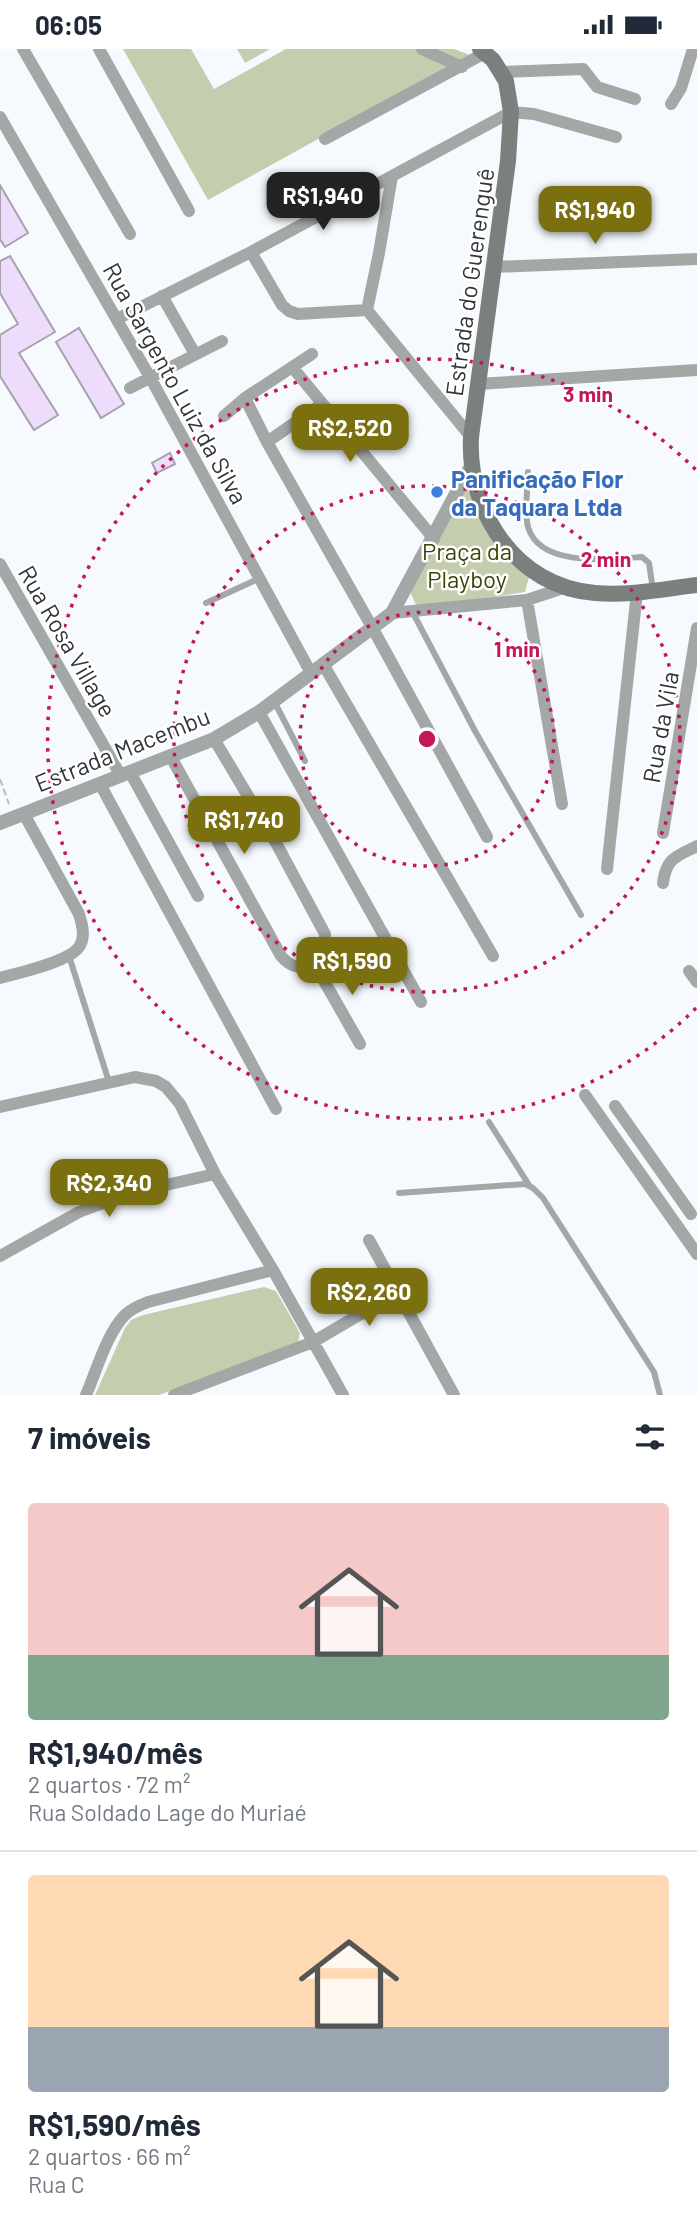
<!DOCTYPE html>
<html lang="pt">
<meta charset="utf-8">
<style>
body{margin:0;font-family:Barlow,sans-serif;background:#f2f2f3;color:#1f2937;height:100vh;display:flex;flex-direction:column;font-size:26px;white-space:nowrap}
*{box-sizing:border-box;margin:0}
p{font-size:23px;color:#747a83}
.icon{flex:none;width:38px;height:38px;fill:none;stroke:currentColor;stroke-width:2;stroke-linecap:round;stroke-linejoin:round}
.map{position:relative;height:1346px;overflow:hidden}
.panel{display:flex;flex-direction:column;background:#fff;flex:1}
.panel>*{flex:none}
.price{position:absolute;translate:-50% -60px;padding:0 16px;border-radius:14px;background:#7b700f;color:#fff;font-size:23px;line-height:46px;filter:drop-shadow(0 2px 4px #0008)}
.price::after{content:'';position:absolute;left:50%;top:42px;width:21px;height:16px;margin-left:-10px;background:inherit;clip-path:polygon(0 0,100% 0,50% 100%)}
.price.current{background:#222;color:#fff}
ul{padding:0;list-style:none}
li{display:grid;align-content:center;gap:14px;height:371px;padding:0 28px}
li+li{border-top:2px solid #e0e1e3}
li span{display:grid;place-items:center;height:217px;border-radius:7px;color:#555}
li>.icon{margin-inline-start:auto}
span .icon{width:126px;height:126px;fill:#fffc;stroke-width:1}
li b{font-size:30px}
h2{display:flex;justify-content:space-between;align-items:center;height:84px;padding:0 28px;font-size:30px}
.status{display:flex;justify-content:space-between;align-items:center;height:49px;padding:0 35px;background:#fff;direction:ltr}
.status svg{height:19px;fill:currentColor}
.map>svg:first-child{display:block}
.green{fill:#c4cdae}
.building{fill:#eedcfd;stroke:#a7a3ab;stroke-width:2}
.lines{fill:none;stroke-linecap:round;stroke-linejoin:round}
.path{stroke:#b7babe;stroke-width:2;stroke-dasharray:7 3.5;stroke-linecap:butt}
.service{stroke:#a3a7a6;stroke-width:6}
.minor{stroke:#a3a7a6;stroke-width:12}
.tertiary{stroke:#a3a7a6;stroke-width:14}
.secondary{stroke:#7a807d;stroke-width:16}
.ring{fill:none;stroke:#c2185b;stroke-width:3.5;stroke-dasharray:3.5 7}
.shop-dot{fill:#3f7fe0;stroke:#fff;stroke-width:2.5}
.labels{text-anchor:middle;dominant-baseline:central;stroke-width:5;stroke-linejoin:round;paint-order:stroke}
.street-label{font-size:24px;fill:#323537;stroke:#fff}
.shop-label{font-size:24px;font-weight:bold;fill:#366cbe;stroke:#fff;text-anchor:start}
.park-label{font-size:24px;fill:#394500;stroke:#fff}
.centre{fill:#c2185b;stroke:#fff;stroke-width:3.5}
.ring-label{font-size:21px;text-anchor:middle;font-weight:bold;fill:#c2185b;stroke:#fff;stroke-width:5;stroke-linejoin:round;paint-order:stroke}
</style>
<div class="status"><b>06:05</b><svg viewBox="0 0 49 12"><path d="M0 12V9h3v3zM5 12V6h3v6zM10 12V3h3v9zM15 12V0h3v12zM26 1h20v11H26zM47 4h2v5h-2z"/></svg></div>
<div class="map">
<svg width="697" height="1346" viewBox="0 0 697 1346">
<rect width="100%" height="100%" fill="#f6fafe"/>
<!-- green -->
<path class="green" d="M123,0H191L214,40L286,0H454L470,6L208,151Z
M237,0H270L245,14Z
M469,428L471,439L531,521L525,543L418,560L411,545V537Z
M264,1238L276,1242L300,1284L298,1294L159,1346H95L125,1279L131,1271L143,1266Z"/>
<!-- building -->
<path class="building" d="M0,136L28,184L5,198L0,190Z
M10,207L55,283L19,304L58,366L34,381L0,327V286L18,275L0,244V212Z
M79,279L124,355L101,369L56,293Z
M170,404L175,415L157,424L152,414Z"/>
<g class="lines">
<!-- path -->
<path class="path" d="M0,730L9,755"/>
<!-- service -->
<path class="service" d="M528,423C528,440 524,461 528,478C540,519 610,510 642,508L649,514L653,541
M206,554L260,529
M412,562L475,682L581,866
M275,654L305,712
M69,907L109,1033
M489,1073L529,1136
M399,1144L525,1135L533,1139L543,1149L654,1323L660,1346"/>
<!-- minor -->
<path class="minor" d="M23,0L130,185
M99,0L189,162
M422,0L462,18
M502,23L583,20L597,38L635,50
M671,55L681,39L693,0
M0,68L151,330L311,624
M325,90L485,4
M392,127L379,204L367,261L471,388
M251,203L282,256L289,262L298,265L367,261
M493,218L697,210
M162,247L195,305
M117,270L251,203L511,63L534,65L616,88
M293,319L434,490
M478,335L697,321
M130,339L222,292
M245,349L267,393L372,578L487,788
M224,367L245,349L312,305
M267,393L322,355
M0,515L121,727
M527,551L562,755
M392,564L527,551L566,538
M323,615L493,907
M259,663L421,953
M214,690L275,792L325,885V899L315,916
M171,708L281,907C291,919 301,920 315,916
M130,723L198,847
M100,735L276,1060
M663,784L697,579
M607,820L637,543
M663,834C666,809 677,807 697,797
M315,916L360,995
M689,922L697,933
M0,929C18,924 69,913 79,898C86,888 82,875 79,865L24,765
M585,1046L697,1205
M615,1057L691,1165
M0,1058L135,1028L156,1032L166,1038L180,1055L215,1125L273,1221L343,1346
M369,1191L454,1346
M0,1207L79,1163L130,1144L215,1125
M86,1346C96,1323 107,1284 125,1266C131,1260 140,1256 148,1253L273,1221
M174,1346L313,1293L398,1243"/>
<!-- tertiary -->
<path class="tertiary" d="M0,774L214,690L259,663L392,564L471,417"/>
<!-- secondary -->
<path class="secondary" d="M480,0L493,11L506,32L511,63L508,112L471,388C467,462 516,538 595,544C629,547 664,540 697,536"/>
</g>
<!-- distance rings -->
<g class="ring">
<circle cx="427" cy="690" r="127"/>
<circle cx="427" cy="690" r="253"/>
<path d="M696 959A380 380 0 1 1 696 421"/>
</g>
<!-- markers -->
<circle class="shop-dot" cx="437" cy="443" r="7"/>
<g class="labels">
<!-- street labels -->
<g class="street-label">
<text transform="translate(469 233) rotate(-82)">Estrada do Guerenguê</text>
<text transform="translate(176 334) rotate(61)">Rua Sargento Luiz da Silva</text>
<text transform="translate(68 592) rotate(60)">Rua Rosa Village</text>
<text transform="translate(660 678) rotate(-80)">Rua da Vila</text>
<text transform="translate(122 700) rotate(-22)">Estrada Macembu</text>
</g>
<!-- shop labels -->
<g class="shop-label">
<text x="451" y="429">Panificação Flor<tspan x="451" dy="28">da Taquara Ltda</tspan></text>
</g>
<!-- park labels -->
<g class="park-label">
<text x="467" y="501">Praça da<tspan x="467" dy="28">Playboy</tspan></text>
</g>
</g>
<circle cx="427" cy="690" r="10" class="centre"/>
<g class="ring-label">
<text x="588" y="353">3 min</text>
<text x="606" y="518">2 min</text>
<text x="517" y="608">1 min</text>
</g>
</svg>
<b class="price current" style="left:323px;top:183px">R$1,940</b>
<b class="price" style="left:595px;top:197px">R$1,940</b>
<b class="price" style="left:350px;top:415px">R$2,520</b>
<b class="price" style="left:244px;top:807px">R$1,740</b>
<b class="price" style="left:352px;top:948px">R$1,590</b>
<b class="price" style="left:109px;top:1170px">R$2,340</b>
<b class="price" style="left:369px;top:1279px">R$2,260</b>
</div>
<section class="panel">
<h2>7 imóveis<svg class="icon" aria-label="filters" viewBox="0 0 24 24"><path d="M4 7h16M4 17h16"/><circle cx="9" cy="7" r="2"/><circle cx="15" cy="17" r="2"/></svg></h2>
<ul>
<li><span style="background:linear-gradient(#f6c9c9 70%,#7fa58c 0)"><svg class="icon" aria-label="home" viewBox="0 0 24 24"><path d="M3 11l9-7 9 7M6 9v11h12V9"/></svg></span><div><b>R$1,940/mês</b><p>2 quartos · 72 m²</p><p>Rua Soldado Lage do Muriaé</p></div></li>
<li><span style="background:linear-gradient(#ffd9b3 70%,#9aa5b1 0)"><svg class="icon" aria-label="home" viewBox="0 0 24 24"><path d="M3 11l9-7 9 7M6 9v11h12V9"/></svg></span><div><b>R$1,590/mês</b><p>2 quartos · 66 m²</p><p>Rua C</p></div></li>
</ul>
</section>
